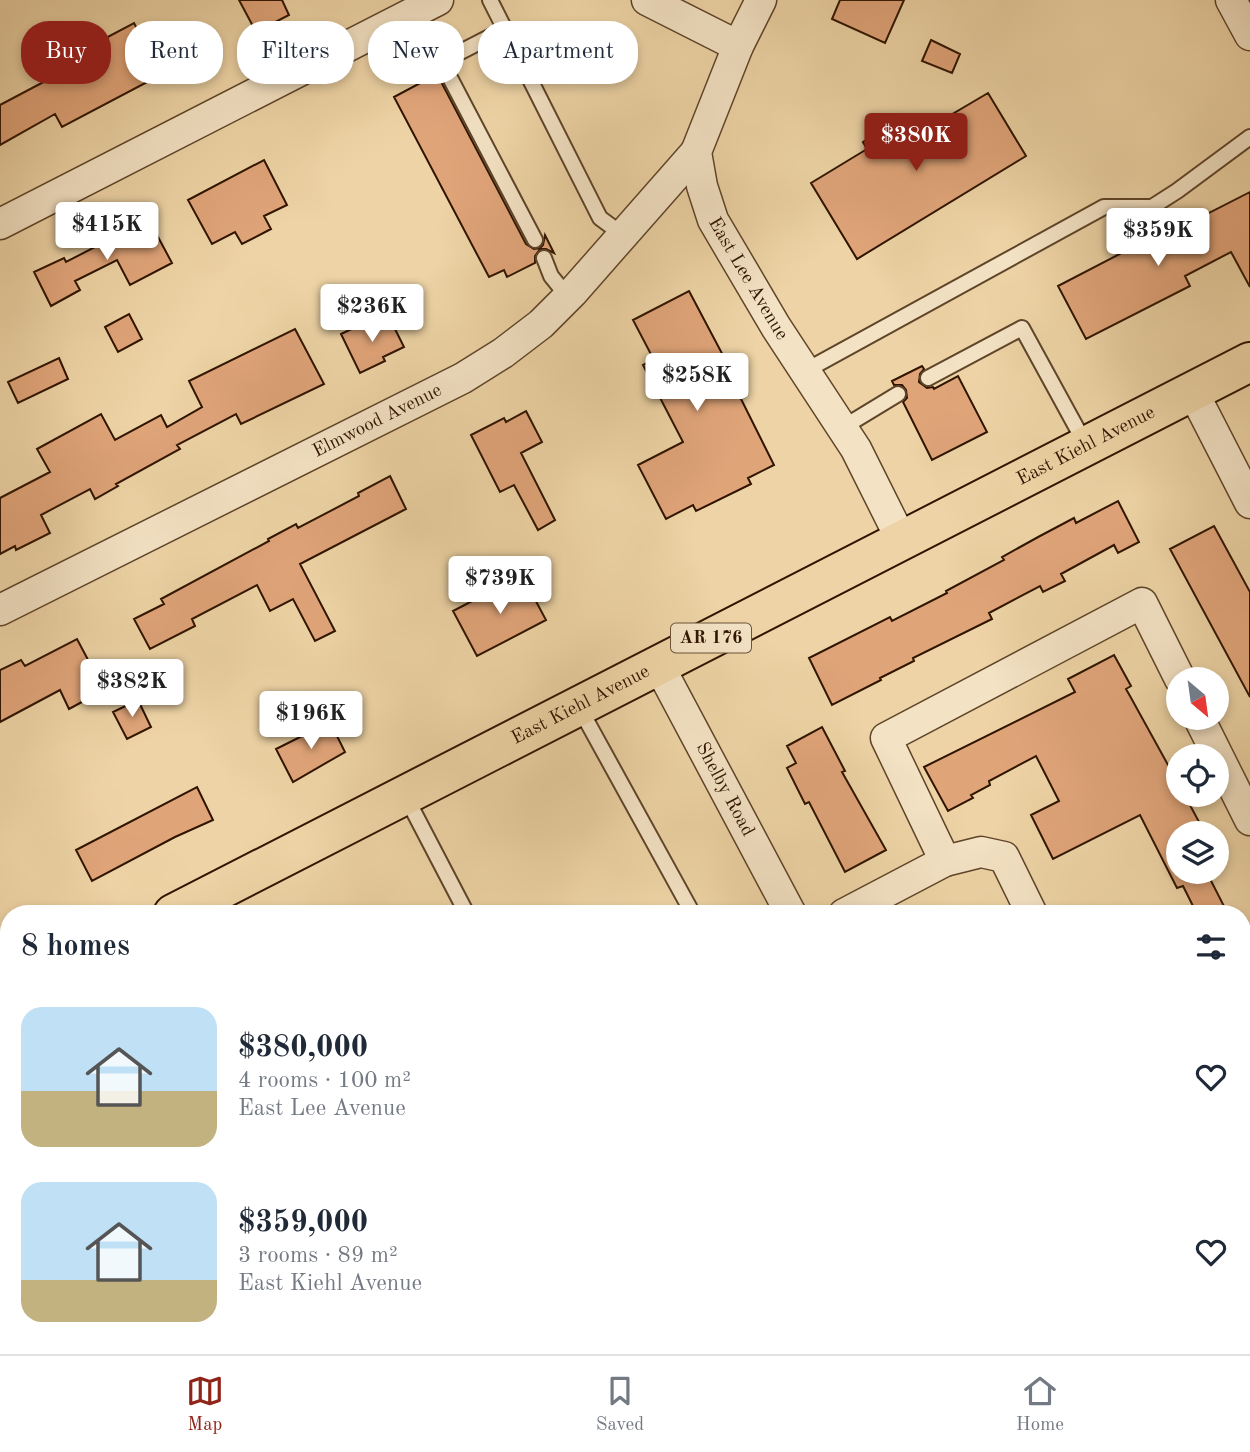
<!DOCTYPE html>
<meta charset="utf-8">
<style>
body{margin:0;font-family:"Old Standard TT",serif;background:#f6f6f7;color:#1f2937;height:100vh;display:flex;flex-direction:column;font-size:26px;white-space:nowrap}
*{box-sizing:border-box;margin:0}
p{font-size:23px;color:#747a83}
.icon{flex:none;width:38px;height:38px;fill:none;stroke:currentColor;stroke-width:2;stroke-linecap:round;stroke-linejoin:round}
.map{position:relative;flex:1;overflow:hidden}
.details{position:absolute;left:0px;top:905px;width:1251px;height:450px;display:flex;flex-direction:column;background:#fff;border-radius:28px 28px 0 0;box-shadow:0 4px 10px #0003}
.details>*{flex:none}
.top-card{position:absolute;left:21px;top:21px;width:700px;height:63px;display:flex;gap:14px}
.needle{width:46px;rotate:151deg}
.tools{position:absolute;left:1166px;top:667px;display:grid;gap:14px}
.tools a{display:grid;place-items:center;width:63px;height:63px;border-radius:50%;background:#fff;box-shadow:0 4px 10px #0003;font-size:35px}
.price{position:absolute;translate:-50% -60px;padding:0 16px;border-radius:7px;background:#fff;color:#222;font-size:23px;line-height:46px;filter:drop-shadow(0 2px 4px #0008)}
.price::after{content:'';position:absolute;left:50%;top:42px;width:21px;height:16px;margin-left:-10px;background:inherit;clip-path:polygon(0 0,100% 0,50% 100%)}
.price.active{background:#8f2418;color:#fff}
ul{padding:0;list-style:none}
li{display:flex;align-items:center;gap:21px;height:175px;padding:0 21px}
li span{display:grid;place-items:center;flex:none;width:196px;height:140px;border-radius:21px;color:#555}
li>.icon{margin-inline-start:auto}
span .icon{width:84px;height:84px;fill:#fffc;stroke-width:1}
li b{font-size:30px}
h2{display:flex;justify-content:space-between;align-items:center;height:84px;padding:0 21px;font-size:30px}
.chip{padding:0 24px;border-radius:28px;background:#fff;box-shadow:0 4px 10px #0003;font-size:24px;line-height:63px}
.chip.active{background:#8f2418;color:#fff}
.dock{display:flex;justify-content:space-around;align-items:center;height:98px;border-top:2px solid #e0e1e3;background:#fff;font-size:19px;color:#747a83}
.dock a{display:grid;justify-items:center;gap:4px}
.dock .active{color:#8f2418}
.map>svg:first-child{display:block}
.building{fill:#e0a479;stroke:#2f1400;stroke-width:2}
.lines{fill:none;stroke-linecap:round;stroke-linejoin:round}
.service-casing{stroke:#5e4429;stroke-width:18}
.minor-casing{stroke:#5e4429;stroke-width:33}
.primary-casing{stroke:#2f1400;stroke-width:42}
.service{stroke:#f3e2c4;stroke-width:14}
.minor{stroke:#f3e2c4;stroke-width:30}
.primary{stroke:#edd3a5;stroke-width:38}
.labels{text-anchor:middle;dominant-baseline:central;stroke-width:6;stroke-linejoin:round;paint-order:stroke}
.shield{fill:#f3e2c4;stroke:#6a523b;stroke-width:2}
.shield-label{font-size:18px;font-weight:bold;fill:#2f1400}
.street-label{font-size:19px;fill:#2f1400;stroke:#f3e2c4}
</style>
<div class="map">
<svg width="1250" height="1354" viewBox="0 0 1250 1354">
<rect width="100%" height="100%" fill="#edd3a5"/>
<filter id="stains"><feTurbulence type="fractalNoise" baseFrequency=".00286" numOctaves="4"/><feColorMatrix values="0 0 0 0 .2 0 0 0 0 .09 0 0 0 0 .02 0 0 0 .5 -.17"/></filter>
<radialGradient id="worn" r=".72"><stop offset=".6" stop-color="#630" stop-opacity="0"/><stop offset="1" stop-color="#630" stop-opacity=".3"/></radialGradient>
<!-- building -->
<path class="building" d="M239,0H282L289,15L256,32Z
M840,0H904L885,43L832,19Z
M134,23L148,50L157,45L170,70L62,127L55,114L0,145V105L53,77L48,67L66,57L74,72L109,53L102,40Z
M931,40L960,54L952,73L922,61Z
M437,74L526,244L534,249L540,248L543,245L545,235L554,253L546,249H540L535,256V263L507,277L504,270L489,277L394,97Z
M988,93L1026,156L857,259L811,183L867,149L863,142L890,125L896,133L914,122L920,133Z
M264,160L287,205L264,216L271,229L242,244L235,232L212,244L188,200Z
M1250,192V287L1231,252L1185,276L1190,286L1086,339L1058,286L1162,232L1164,236Z
M145,221L147,224L150,222L172,263L130,285L117,260L75,281L80,290L51,306L34,272L64,258L66,262Z
M689,291L745,397L741,399L774,465L748,478L751,484L696,511L693,505L666,519L638,465L683,442L643,365L654,360L633,320Z
M129,314L142,339L118,352L105,327Z
M389,317L404,347L383,357L385,361L360,373L341,334L364,323L367,328Z
M295,329L324,384L241,424L236,414L177,445L180,449L116,484L118,486L95,499L90,489L41,515L50,533L16,550L15,546L0,554V498L50,472L37,449L101,414L115,440L161,415L167,427L202,407L189,381Z
M59,358L68,379L18,403L8,382Z
M922,366L924,369L920,374L919,382L927,388L933,387L934,389L958,376L987,432L932,460L903,402L907,398L906,390L902,385H894L892,381Z
M526,411L542,442L521,453L555,520L538,530L514,485L500,492L471,435L504,418L506,422Z
M390,476L406,509L300,564L335,631L315,641L293,599L270,611L257,585L192,619L195,626L150,649L134,619L164,604L161,599L269,541L268,539L296,524L298,528L359,496L358,493Z
M1118,501L1139,542L1118,553L1114,545L1061,574L1065,581L1043,592L1040,586L989,613L992,619L913,658L914,661L880,678L881,680L832,705L809,658L890,617L892,621L947,593L946,591L1004,560L1002,557L1040,536L1074,518L1076,523Z
M1214,526L1250,592V697L1170,549Z
M522,575L546,620L477,656L453,611Z
M77,639L104,690L69,709L60,690L0,722V670L21,660L25,666Z
M1114,655L1131,686L1126,689L1130,696L1178,783V794H1184L1205,833H1178V872H1209L1207,873L1228,914H1197L1183,886L1177,888L1140,815L1053,859L1031,815L1059,801L1036,756L989,781L990,785L971,795L973,798L948,811L924,767L1075,692L1068,679Z
M138,700L151,727L127,739L113,712Z
M330,722L345,752L293,782L276,749Z
M822,727L845,771L842,772L886,850L845,872L809,802L805,804L787,768L796,763L787,746Z
M197,787L213,820L175,837L92,881L76,850Z"/>
<g class="lines">
<!-- service casing -->
<g class="service-casing">
<path id="service" d="M490,0L600,218L623,235
M415,11L535,240
M441,62L505,29
M544,258L551,276L568,297
M805,371L1104,207H1152L1177,191L1250,137
M928,378L1022,328L1086,445
M842,428L898,394
M579,707L693,914
M406,797L467,914
M614,1346L618,1354
M726,1354L736,1346"/>
</g>
<!-- minor casing -->
<g class="minor-casing">
<g id="minor">
<path d="M647,0L738,46"/>
<path id="s1" d="M761,0L738,46L696,152L702,186L713,220L776,327L856,449L902,541"/>
<path d="M1231,0L1250,35"/>
<path d="M0,224L438,0"/>
<path d="M1193,392L1250,503"/>
<path id="s2" d="M0,610L463,378L503,353L541,324L572,293L696,152"/>
<path id="s3" d="M658,664L791,914"/>
<path d="M1199,718L1250,820"/>
<path d="M945,861L886,738L1142,603L1180,679"/>
<path d="M844,914L945,861L981,852L1004,857L1032,914"/>
<path d="M1246,1130L1250,1116"/>
<path d="M0,1276L9,1271"/>
<path d="M1242,1305L1250,1302"/>
<path d="M0,1337L11,1354"/>
<path d="M1010,1346L1015,1354"/>
<path d="M1142,1354L1158,1346"/>
</g>
</g>
<!-- primary casing -->
<g class="primary-casing">
<g id="primary">
<path id="s4" d="M173,914L1250,362"/>
<path d="M0,1002L9,998"/>
</g>
</g>
<!-- service -->
<use href="#service" class="service"/>
<!-- minor -->
<use href="#minor" class="minor"/>
<!-- primary -->
<use href="#primary" class="primary"/>
</g>
<g class="labels">
<!-- shield labels -->
<rect class="shield" x="671" y="623.5" width="80" height="29" rx="5"/>
<g class="shield-label">
<text x="711" y="638">AR 176</text>
</g>
<!-- street labels -->
<g class="street-label">
<text stroke="none"><textPath href="#s1" startOffset="304">East Lee Avenue</textPath></text>
<text stroke="none"><textPath href="#s2" startOffset="422">Elmwood Avenue</textPath></text>
<text stroke="none"><textPath href="#s4" startOffset="1026">East Kiehl Avenue</textPath></text>
<text stroke="none"><textPath href="#s4" startOffset="458">East Kiehl Avenue</textPath></text>
<text stroke="none"><textPath href="#s3" startOffset="142">Shelby Road</textPath></text>
</g>
</g>
<rect width="100%" height="100%" filter="url(#stains)"/>
<rect width="100%" height="100%" fill="url(#worn)"/>
</svg>
<div class="tools">
<a><svg class="needle" viewBox="-14 -14 28 28"><path d="M0-13l5 13h-10z" fill="#e53935"/><path d="M0 13l5-13h-10z" fill="#747a83"/></svg></a>
<a><svg class="icon" aria-label="locate" viewBox="0 0 24 24"><circle cx="12" cy="12" r="6"/><path d="M12 2v4M12 18v4M2 12h4M18 12h4"/></svg></a>
<a><svg class="icon" aria-label="layers" viewBox="0 0 24 24"><path d="M12 4l9 5-9 5-9-5zM3 14l9 5 9-5"/></svg></a>
</div>
<b class="price active" style="left:916px;top:173px">$380K</b>
<b class="price" style="left:107px;top:262px">$415K</b>
<b class="price" style="left:1158px;top:268px">$359K</b>
<b class="price" style="left:372px;top:344px">$236K</b>
<b class="price" style="left:697px;top:413px">$258K</b>
<b class="price" style="left:500px;top:616px">$739K</b>
<b class="price" style="left:132px;top:719px">$382K</b>
<b class="price" style="left:311px;top:751px">$196K</b>
<div class="top-card">
<a class="chip active">Buy</a>
<a class="chip">Rent</a>
<a class="chip">Filters</a>
<a class="chip">New</a>
<a class="chip">Apartment</a>
</div>
<section class="details">
<h2>8 homes<svg class="icon" aria-label="filters" viewBox="0 0 24 24"><path d="M4 7h16M4 17h16"/><circle cx="9" cy="7" r="2"/><circle cx="15" cy="17" r="2"/></svg></h2>
<ul>
<li><span style="background:linear-gradient(#bfe0f5 60%,#c2b280 0)"><svg class="icon" aria-label="home" viewBox="0 0 24 24"><path d="M3 11l9-7 9 7M6 9v11h12V9"/></svg></span><div><b>$380,000</b><p>4 rooms · 100 m²</p><p>East Lee Avenue</p></div><svg class="icon" aria-label="heart" viewBox="0 0 24 24"><path d="M12 20l-8-8c-3-5 5-10 8-4 3-6 11-1 8 4z"/></svg></li>
<li><span style="background:linear-gradient(#bfe0f5 70%,#c2b280 0)"><svg class="icon" aria-label="home" viewBox="0 0 24 24"><path d="M3 11l9-7 9 7M6 9v11h12V9"/></svg></span><div><b>$359,000</b><p>3 rooms · 89 m²</p><p>East Kiehl Avenue</p></div><svg class="icon" aria-label="heart" viewBox="0 0 24 24"><path d="M12 20l-8-8c-3-5 5-10 8-4 3-6 11-1 8 4z"/></svg></li>
</ul>
</section>
</div>
<nav class="dock">
<a class="active"><svg class="icon" aria-label="map" viewBox="0 0 24 24"><path d="M3 6l6-2 6 2 6-2v14l-6 2-6-2-6 2zM9 4v14M15 6v14"/></svg>Map</a>
<a><svg class="icon" aria-label="saved" viewBox="0 0 24 24"><path d="M7 4h10v16l-5-4-5 4z"/></svg>Saved</a>
<a><svg class="icon" aria-label="home" viewBox="0 0 24 24"><path d="M3 11l9-7 9 7M6 9v11h12V9"/></svg>Home</a>
</nav>
